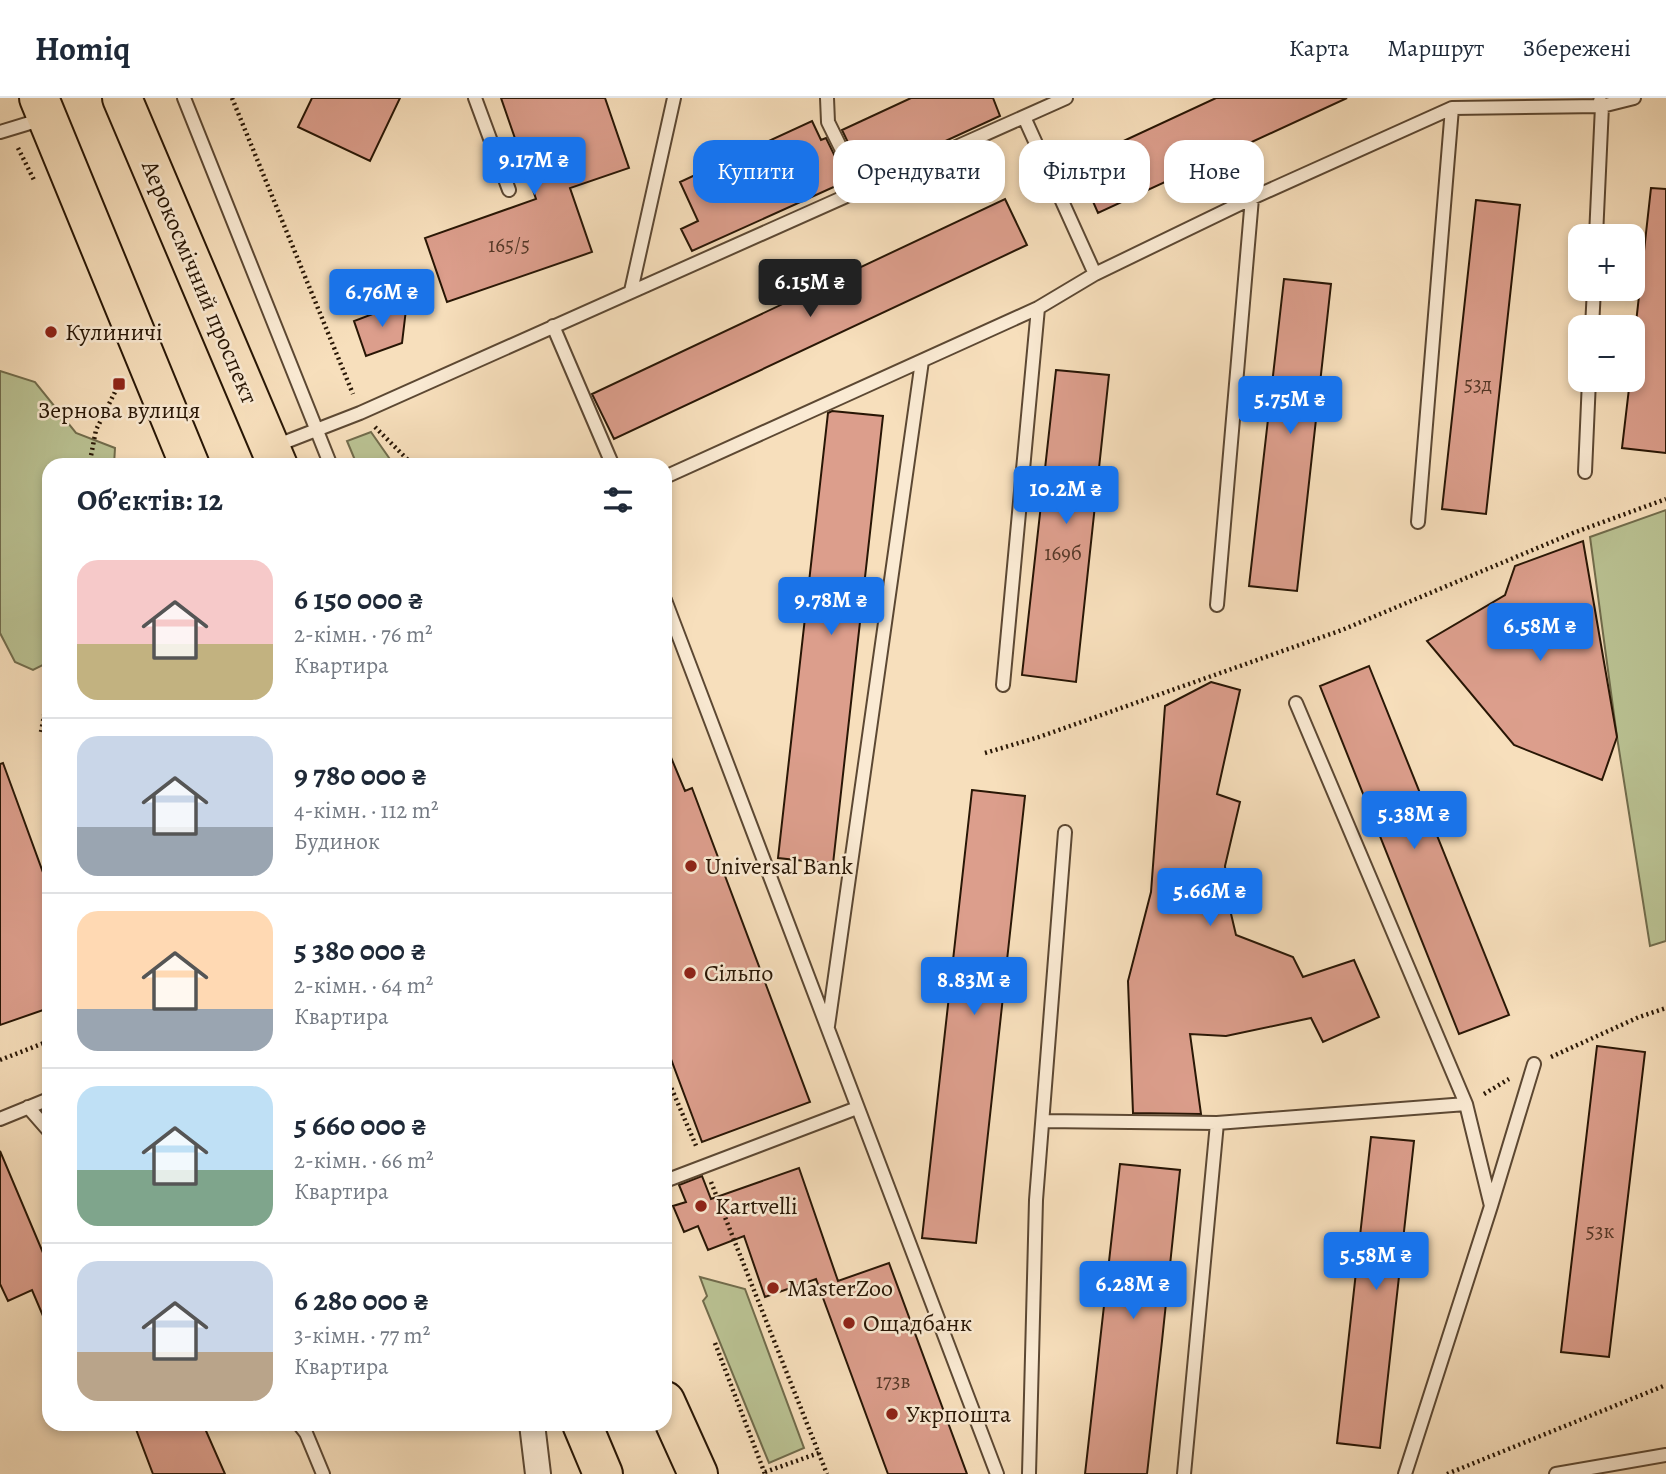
<!DOCTYPE html>
<html lang="uk">
<meta charset="utf-8">
<style>
body{margin:0;font-family:Alegreya,serif;background:#f6f6f7;color:#1f2937;height:100vh;display:flex;flex-direction:column;font-size:26px;white-space:nowrap}
*{box-sizing:border-box;margin:0}
p{font-size:23px;color:#747a83}
.icon{flex:none;width:38px;height:38px;fill:none;stroke:currentColor;stroke-width:2;stroke-linecap:round;stroke-linejoin:round}
.map{position:relative;flex:1;overflow:hidden}
.panel{position:absolute;left:42px;top:360px;width:630px;height:973px;display:flex;flex-direction:column;background:#fff;border-radius:21px;box-shadow:0 4px 10px #0003}
.panel>*{flex:none}
.banner{position:absolute;left:693px;top:42px;width:665px;height:63px;display:flex;gap:14px}
.fabs{position:absolute;left:1568px;top:126px;display:grid;gap:14px}
.fabs a{display:grid;place-items:center;width:77px;height:77px;border-radius:14px;background:#fff;box-shadow:0 4px 10px #0003;font-size:35px}
.price{position:absolute;translate:-50% -60px;padding:0 16px;border-radius:7px;background:#1a73e8;color:#fff;font-size:23px;line-height:46px;filter:drop-shadow(0 2px 4px #0008)}
.price::after{content:'';position:absolute;left:50%;top:42px;width:21px;height:16px;margin-left:-10px;background:inherit;clip-path:polygon(0 0,100% 0,50% 100%)}
.price.selected{background:#222;color:#fff}
ul{padding:0;list-style:none}
li{display:flex;align-items:center;gap:21px;height:175px;padding:0 35px}
li+li{border-top:2px solid #e0e1e3}
li span{display:grid;place-items:center;flex:none;width:196px;height:140px;border-radius:21px;color:#555}
li>.icon{margin-inline-start:auto}
span .icon{width:84px;height:84px;fill:#fffc;stroke-width:1}
li b{font-size:30px}
h2{display:flex;justify-content:space-between;align-items:center;height:84px;padding:0 35px;font-size:30px}
.tag{padding:0 24px;border-radius:21px;background:#fff;box-shadow:0 4px 10px #0003;font-size:24px;line-height:63px}
.tag.selected{background:#1a73e8;color:#fff}
header{display:flex;align-items:center;gap:42px;box-sizing:border-box;height:98px;padding:0 35px;background:#fff;border-bottom:2px solid #e0e1e3}
header strong{font-size:33px}
nav{display:flex;gap:38px;margin-inline-start:auto;font-size:24px}
.map>svg:first-child{display:block}
.green{fill:#bac293;stroke:#716c4c;stroke-width:2}
.building{fill:#dc9e8c;stroke:#281605;stroke-width:2}
.lines{fill:none;stroke-linecap:round;stroke-linejoin:round}
.service-casing{stroke:#5c4833;stroke-width:16}
.minor-casing{stroke:#5c4833;stroke-width:28}
.primary-casing{stroke:#281605;stroke-width:42}
.path{stroke:#281605;stroke-width:4.5;stroke-dasharray:2 3.5;stroke-linecap:butt}
.service{stroke:#faead3;stroke-width:12}
.minor{stroke:#faead3;stroke-width:24}
.primary{stroke:#f7dfbc;stroke-width:38}
.poi-dot{fill:#8f2418;stroke:#faead3;stroke-width:2.5}
.labels{text-anchor:middle;dominant-baseline:central;stroke-width:5;stroke-linejoin:round;paint-order:stroke}
.number-label{font-size:21px;fill:#553827}
.street-label{font-size:24px;fill:#281605;stroke:#faead3}
.poi-label{font-size:24px;fill:#281605;stroke:#faead3;text-anchor:start}
</style>
<header>
<strong>Homiq</strong>
<nav><a>Карта</a><a>Маршрут</a><a>Збережені</a></nav>
</header>
<div class="map">
<svg width="1666" height="1376" viewBox="0 0 1666 1376">
<rect width="100%" height="100%" fill="#f7dfbc"/>
<filter id="stains"><feTurbulence type="fractalNoise" baseFrequency=".00286" numOctaves="4"/><feColorMatrix values="0 0 0 0 .2 0 0 0 0 .09 0 0 0 0 .02 0 0 0 .5 -.17"/></filter>
<radialGradient id="worn" r=".72"><stop offset=".6" stop-color="#630" stop-opacity="0"/><stop offset="1" stop-color="#630" stop-opacity=".3"/></radialGradient>
<!-- green -->
<path class="green" d="M0,273L35,284L76,335L115,350L114,367L49,368V564L33,572L15,564L0,535Z
M371,334L394,367H357L347,343Z
M1666,412V843L1650,848L1617,639L1590,439Z
M700,1179L745,1191L804,1350L769,1365L703,1203L707,1198Z"/>
<!-- building -->
<path class="building" d="M312,0H400L370,63L298,29Z
M501,0H605L629,70L570,90L592,154L447,204L425,140L536,101Z
M911,0H993L1000,18L865,80L842,32Z
M1216,0H1347L1098,115L1076,65Z
M812,23L821,42L826,40L847,83L692,153L681,131L698,123L680,84Z
M1651,90L1666,91V355L1622,350L1630,282H1633V252Z
M1005,101L1027,147L614,341L592,296Z
M1476,102L1520,107L1486,416L1442,411Z
M1284,181L1331,186L1297,493L1249,488Z
M407,203L402,245L366,258L354,223Z
M1056,272L1109,277L1076,584L1022,577Z
M832,313L883,318L833,766L778,760L828,315Z
M1583,443L1617,639L1602,682L1514,647L1427,543L1505,497L1515,468Z
M1369,568L1509,917L1459,936L1320,588Z
M1211,584L1240,592L1217,696L1240,704L1225,768L1228,803L1236,837L1293,859L1303,879L1354,862L1379,919L1323,944L1311,920L1226,938L1190,936L1201,1016L1133,1015L1128,883L1151,794L1165,608Z
M665,645L685,693L692,690L810,1004L702,1044L665,945Z
M3,665L49,791V910L0,927V666Z
M972,692L1025,698L976,1145L922,1140Z
M1597,948L1645,954L1609,1259L1561,1254Z
M1371,1039L1414,1043L1380,1350L1337,1345Z
M0,1053L49,1169V1232L32,1192L8,1203L0,1186Z
M1120,1066L1180,1072L1162,1243L1147,1376H1085Z
M799,1070L838,1183L889,1165L967,1376H888L816,1181L765,1199L744,1138L708,1152L698,1128L684,1134L673,1108L686,1104L679,1087L702,1078L711,1101Z
M134,1326H203L225,1376H153Z"/>
<g class="lines">
<!-- service casing -->
<g class="service-casing">
<path id="service" d="M184,0L331,368
M475,0L509,92
M827,0L828,24L862,93
M1024,19L1095,176
M0,34L43,21
M1596,138L1602,8L1600,3
M631,193L674,0
M553,228L613,368
M1592,229L1594,191
M275,348L360,315L1066,0
M1585,374L1589,282
M665,379L1038,210L1095,176L1252,100L1452,10L1602,8L1634,0
M1418,424L1452,10
M665,502L997,1376
M1217,507L1252,100
M1003,587L1038,210
M1296,605L1466,1006L1491,1108
M828,928L922,263
M28,1009L49,1033
M0,1021L49,1001
M1043,1023L1217,1025
M665,1083L857,1010
M299,1326L306,1335L323,1376
M1029,1376L1036,1102L1065,734
M1184,1376L1217,1025L1466,1006
M1405,1376L1491,1108L1534,966
M1556,1376L1666,1357"/>
</g>
<!-- minor casing -->
<g class="minor-casing">
<path id="minor" d="M532,1326L538,1376"/>
</g>
<!-- primary casing -->
<g class="primary-casing">
<path id="primary" d="M39,0L190,368
M122,0L278,368
M665,1303L698,1376
M582,1326L603,1376"/>
</g>
<!-- path -->
<path class="path" d="M232,0L353,296
M18,50L34,82
M375,329L414,368
M89,368L96,332L119,286
M41,634L49,590
M985,655L1039,639L1342,532L1573,435L1666,401
M1551,959L1639,919L1666,910
M0,962L49,943
M665,975L697,1050
M1484,996L1509,981
M711,1084L827,1376
M715,1245L765,1376
M765,1374L819,1355
M1447,1376L1666,1287"/>
<!-- service -->
<use href="#service" class="service"/>
<!-- minor -->
<use href="#minor" class="minor"/>
<!-- primary -->
<use href="#primary" class="primary"/>
</g>
<!-- markers -->
<g class="poi-dot">
<circle cx="51" cy="234" r="7"/>
<rect x="112" y="279" width="14" height="14" rx="3.5"/>
<circle cx="691" cy="768" r="7"/>
<circle cx="690" cy="875" r="7"/>
<circle cx="701" cy="1108" r="7"/>
<circle cx="773" cy="1190" r="7"/>
<circle cx="849" cy="1225" r="7"/>
<circle cx="892" cy="1316" r="7"/>
</g>
<g class="labels">
<!-- number labels -->
<g class="number-label">
<text x="509" y="147">165/5</text>
<text x="1478" y="286">53д</text>
<text x="1063" y="455">169б</text>
<text x="1600" y="1133">53к</text>
<text x="893" y="1283">173в</text>
</g>
<!-- street labels -->
<g class="street-label">
<text transform="translate(200 184) rotate(67)">Аерокосмічний проспект</text>
</g>
<!-- poi labels -->
<g class="poi-label">
<text x="65" y="234">Кулиничі</text>
<text x="119" y="312" text-anchor="middle">Зернова вулиця</text>
<text x="705" y="768">Universal Bank</text>
<text x="704" y="875">Сільпо</text>
<text x="715" y="1108">Kartvelli</text>
<text x="787" y="1190">MasterZoo</text>
<text x="863" y="1225">Ощадбанк</text>
<text x="906" y="1316">Укрпошта</text>
</g>
</g>
<rect width="100%" height="100%" filter="url(#stains)"/>
<rect width="100%" height="100%" fill="url(#worn)"/>
</svg>
<div class="fabs">
<a>+</a>
<a>−</a>
</div>
<b class="price" style="left:534px;top:99px">9.17M ₴</b>
<b class="price selected" style="left:810px;top:221px">6.15M ₴</b>
<b class="price" style="left:382px;top:231px">6.76M ₴</b>
<b class="price" style="left:1290px;top:338px">5.75M ₴</b>
<b class="price" style="left:1066px;top:428px">10.2M ₴</b>
<b class="price" style="left:831px;top:539px">9.78M ₴</b>
<b class="price" style="left:1540px;top:565px">6.58M ₴</b>
<b class="price" style="left:1414px;top:753px">5.38M ₴</b>
<b class="price" style="left:1210px;top:830px">5.66M ₴</b>
<b class="price" style="left:974px;top:919px">8.83M ₴</b>
<b class="price" style="left:1376px;top:1194px">5.58M ₴</b>
<b class="price" style="left:1133px;top:1223px">6.28M ₴</b>
<div class="banner">
<a class="tag selected">Купити</a>
<a class="tag">Орендувати</a>
<a class="tag">Фільтри</a>
<a class="tag">Нове</a>
</div>
<section class="panel">
<h2>Об’єктів: 12<svg class="icon" aria-label="filters" viewBox="0 0 24 24"><path d="M4 7h16M4 17h16"/><circle cx="9" cy="7" r="2"/><circle cx="15" cy="17" r="2"/></svg></h2>
<ul>
<li><span style="background:linear-gradient(#f6c9c9 60%,#c2b280 0)"><svg class="icon" aria-label="home" viewBox="0 0 24 24"><path d="M3 11l9-7 9 7M6 9v11h12V9"/></svg></span><div><b>6 150 000 ₴</b><p>2-кімн. · 76 m²</p><p>Квартира</p></div></li>
<li><span style="background:linear-gradient(#c9d6e8 65%,#9aa5b1 0)"><svg class="icon" aria-label="home" viewBox="0 0 24 24"><path d="M3 11l9-7 9 7M6 9v11h12V9"/></svg></span><div><b>9 780 000 ₴</b><p>4-кімн. · 112 m²</p><p>Будинок</p></div></li>
<li><span style="background:linear-gradient(#ffd9b3 70%,#9aa5b1 0)"><svg class="icon" aria-label="home" viewBox="0 0 24 24"><path d="M3 11l9-7 9 7M6 9v11h12V9"/></svg></span><div><b>5 380 000 ₴</b><p>2-кімн. · 64 m²</p><p>Квартира</p></div></li>
<li><span style="background:linear-gradient(#bfe0f5 60%,#7fa58c 0)"><svg class="icon" aria-label="home" viewBox="0 0 24 24"><path d="M3 11l9-7 9 7M6 9v11h12V9"/></svg></span><div><b>5 660 000 ₴</b><p>2-кімн. · 66 m²</p><p>Квартира</p></div></li>
<li><span style="background:linear-gradient(#c9d6e8 65%,#b9a48a 0)"><svg class="icon" aria-label="home" viewBox="0 0 24 24"><path d="M3 11l9-7 9 7M6 9v11h12V9"/></svg></span><div><b>6 280 000 ₴</b><p>3-кімн. · 77 m²</p><p>Квартира</p></div></li>
</ul>
</section>
</div>
